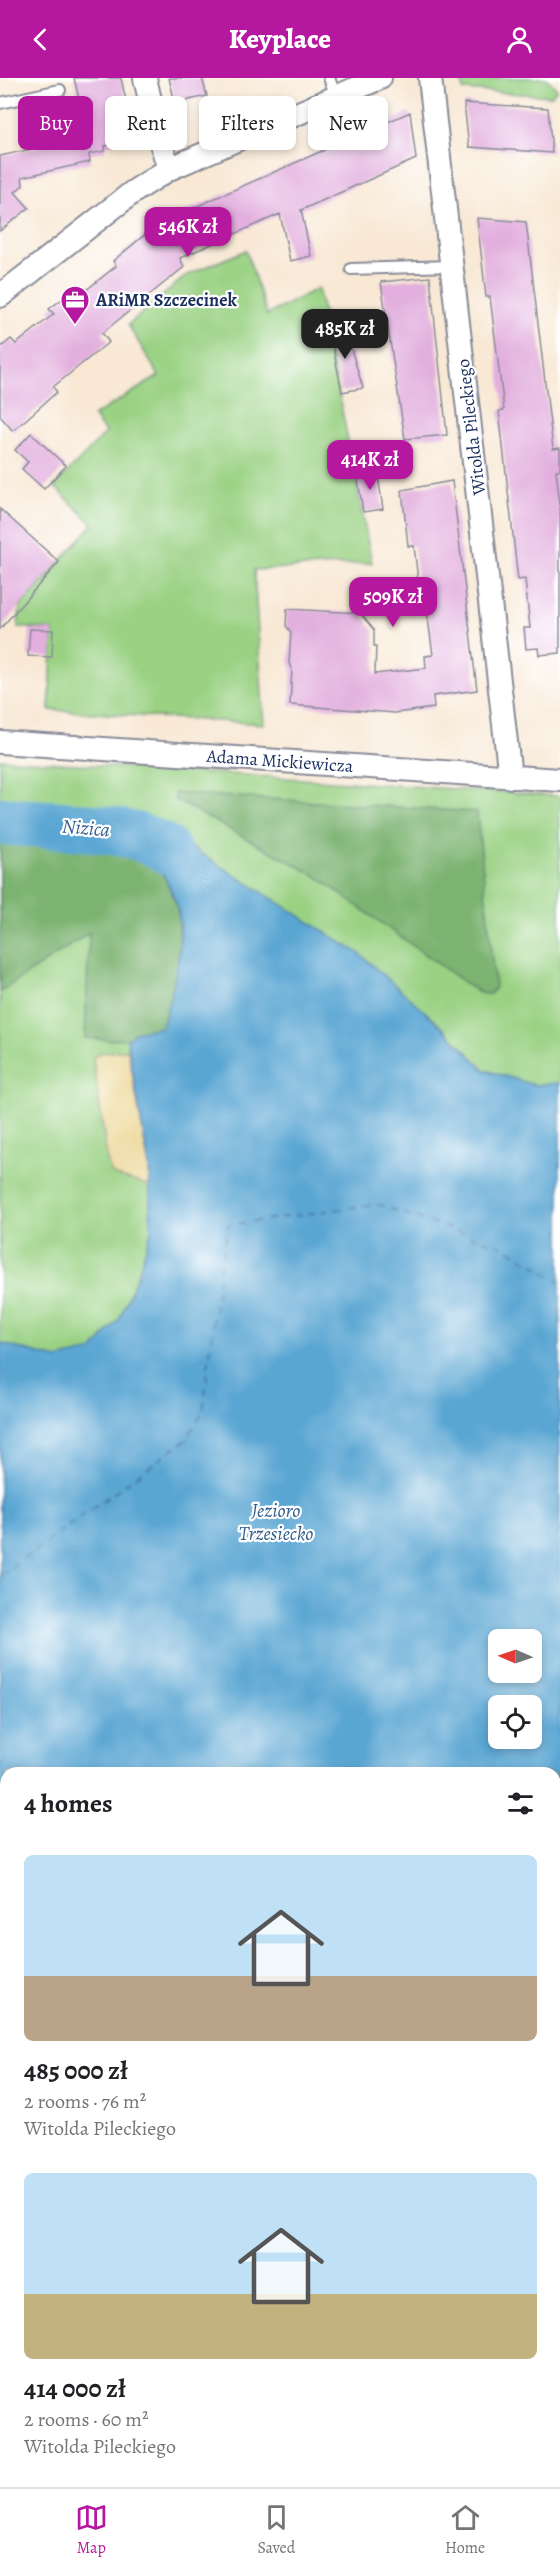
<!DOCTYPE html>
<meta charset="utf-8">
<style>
body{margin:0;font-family:Alegreya,serif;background:#f2f2f2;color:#202124;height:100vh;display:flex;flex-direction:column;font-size:22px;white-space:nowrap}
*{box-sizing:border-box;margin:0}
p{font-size:20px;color:#757577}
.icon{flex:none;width:33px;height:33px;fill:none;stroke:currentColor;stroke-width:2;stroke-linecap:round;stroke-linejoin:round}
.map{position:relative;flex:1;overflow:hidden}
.details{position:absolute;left:0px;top:1689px;width:561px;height:720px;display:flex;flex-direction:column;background:#fff;border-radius:18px 18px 0 0;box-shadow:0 3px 9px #0003}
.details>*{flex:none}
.top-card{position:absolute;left:18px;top:18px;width:525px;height:54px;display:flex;gap:12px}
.needle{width:39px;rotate:272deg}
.controls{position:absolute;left:488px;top:1551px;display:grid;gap:12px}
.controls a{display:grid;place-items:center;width:54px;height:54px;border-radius:9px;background:#fff;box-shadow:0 3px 9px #0003;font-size:30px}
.price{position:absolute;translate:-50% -51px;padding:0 14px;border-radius:12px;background:#b5179e;color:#fff;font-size:20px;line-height:39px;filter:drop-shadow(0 2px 3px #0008)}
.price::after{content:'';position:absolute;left:50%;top:36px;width:18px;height:14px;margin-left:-9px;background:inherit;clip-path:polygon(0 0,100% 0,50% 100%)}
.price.selected{background:#222;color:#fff}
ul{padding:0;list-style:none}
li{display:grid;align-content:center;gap:12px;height:318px;padding:0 24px}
li span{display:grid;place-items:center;height:186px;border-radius:9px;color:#555}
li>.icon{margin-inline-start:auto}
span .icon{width:108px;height:108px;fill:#fffc;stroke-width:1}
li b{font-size:26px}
h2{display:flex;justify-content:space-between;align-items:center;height:72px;padding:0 24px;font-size:26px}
.tag{padding:0 21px;border-radius:9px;background:#fff;box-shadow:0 3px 9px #0003;font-size:21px;line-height:54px}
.tag.selected{background:#b5179e;color:#fff}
header{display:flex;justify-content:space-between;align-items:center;height:78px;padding:0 24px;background:#b5179e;color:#fff;font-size:27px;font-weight:800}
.menu{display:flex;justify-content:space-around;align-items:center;height:84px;border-top:2px solid #e0e0e0;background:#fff;font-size:16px;color:#757577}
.menu a{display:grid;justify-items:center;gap:3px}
.menu .selected{color:#b5179e}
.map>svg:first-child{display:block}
.green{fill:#9ad183;stroke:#5a8070;stroke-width:1.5}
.forest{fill:#7bb371;stroke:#4b7168;stroke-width:1.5}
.sand{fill:#eeda9e;stroke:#84847e;stroke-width:1.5}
.water{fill:#5aa6d3;stroke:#3a6a98;stroke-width:1.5;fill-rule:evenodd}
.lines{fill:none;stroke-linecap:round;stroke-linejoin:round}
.river{stroke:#5aa6d3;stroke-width:48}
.ferry{stroke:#345f8d;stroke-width:1.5;stroke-dasharray:8 6;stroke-linecap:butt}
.building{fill:#e2afde}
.service-casing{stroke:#8a8c99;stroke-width:14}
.minor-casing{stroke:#8a8c99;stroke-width:26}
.service{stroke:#fff;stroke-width:10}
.minor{stroke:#fff;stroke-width:22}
.labels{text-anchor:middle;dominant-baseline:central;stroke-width:4.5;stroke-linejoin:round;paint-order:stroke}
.poi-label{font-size:18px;font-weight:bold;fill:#1b2f5e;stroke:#fff;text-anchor:start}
.street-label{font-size:18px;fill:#1b2f5e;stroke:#fff}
.water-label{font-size:20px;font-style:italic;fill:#345f8d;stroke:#fff}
</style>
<header><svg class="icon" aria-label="back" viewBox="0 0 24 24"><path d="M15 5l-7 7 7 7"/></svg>Keyplace<svg class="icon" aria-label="person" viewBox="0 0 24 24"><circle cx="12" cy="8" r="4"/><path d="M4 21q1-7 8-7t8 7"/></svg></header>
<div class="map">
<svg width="560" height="2409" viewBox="0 0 560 2409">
<rect width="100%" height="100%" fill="#fff"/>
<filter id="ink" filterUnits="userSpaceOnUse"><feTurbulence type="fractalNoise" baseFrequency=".0167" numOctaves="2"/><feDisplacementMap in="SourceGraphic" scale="12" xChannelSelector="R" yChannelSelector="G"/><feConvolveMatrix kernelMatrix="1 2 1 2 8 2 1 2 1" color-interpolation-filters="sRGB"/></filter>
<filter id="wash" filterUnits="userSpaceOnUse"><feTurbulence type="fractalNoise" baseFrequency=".008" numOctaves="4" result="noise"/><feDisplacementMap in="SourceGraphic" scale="24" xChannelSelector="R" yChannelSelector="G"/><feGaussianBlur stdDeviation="1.35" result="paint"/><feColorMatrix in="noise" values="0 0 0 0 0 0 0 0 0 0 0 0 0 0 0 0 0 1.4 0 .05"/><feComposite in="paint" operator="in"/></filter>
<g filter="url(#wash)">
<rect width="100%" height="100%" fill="#f8e8d4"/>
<!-- green -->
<path class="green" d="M461,0H546L557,11L551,18L463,12Z
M246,172L267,237L318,210L372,485L254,492L264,646L49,632L53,552L18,549L20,529L93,446L54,408L106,355L93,338L159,298L128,247L187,197Z
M0,681L560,718V1005L534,1007L485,992L441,948L360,876L176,760L158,785L177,827L162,949L135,954L127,967L149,1089L151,1153L139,1193L120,1240L92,1274L57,1281L0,1265Z"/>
<!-- forest -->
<path class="forest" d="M174,715L477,734L495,909L490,916H483L469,908L313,796L175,722Z
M0,753L132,767C152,775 158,784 166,803C170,811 175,820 177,829C185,869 173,911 162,949L135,954L130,960L111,962L85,960L89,855L0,914Z"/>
<!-- sand -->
<path class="sand" d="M128,972L149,1089L151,1108L113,1097L108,1086L93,980L99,975Z"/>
<!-- water -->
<path class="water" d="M176,760L360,876L441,948L485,992L534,1007L560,1005V2409H0V1265L57,1281L92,1273L120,1240L139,1193L151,1153L149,1089L127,962L135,954L162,949C173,912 186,867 177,828C173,813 164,798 158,785ZM498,1562H531V1594H498ZM498,1628H531V1660H498ZM6,1695H555V2403H6Z"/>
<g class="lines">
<!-- river -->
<path class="river" d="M0,743C48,747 128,746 167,772"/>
<!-- ferry -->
<path class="ferry" d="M0,1498L186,1362L203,1334L219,1197L228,1147L377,1126L507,1170L560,1204"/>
</g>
<g id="blocks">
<!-- building -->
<path class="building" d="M74,0H121L133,55L113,59L114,66L105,68V73L89,76L90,84L22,99L23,107L15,114L29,130L0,153V78L40,69L32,31L79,21Z
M169,0H202L207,18L175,25Z
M464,25L548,30L552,75L469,69Z
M410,34L416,81L301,132L311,178L290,183L280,136L180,180L184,189L102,255L109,264L53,309L57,314L13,353L0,338V270L11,261L16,266L54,236L49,231L65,219L70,225L116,188L113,183L159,145Z
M477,140L526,144L553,371L560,370V392H556L560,426V575L539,577L538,570L526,571L524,550H530L525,501L518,502L499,333L504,332L490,219H486Z
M430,199L447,357L405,361L381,204Z
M343,245L363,310L342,314L329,249Z
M31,355L66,388L44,411L22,391L28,384L15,372Z
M377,391L383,431L363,434L357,395Z
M452,403L477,612L433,618L434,630L395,635L290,627L292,591L289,585L291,554L286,548L287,531L360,535L374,552V568H376L375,596L426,590L425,578L433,577L426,527L421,528L414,468H408L402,412Z
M0,431L59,484L0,551Z
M30,551L53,552L52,579L28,578Z"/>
</g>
</g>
<g filter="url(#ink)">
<use href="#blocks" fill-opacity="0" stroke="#8a8c99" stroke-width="1.5"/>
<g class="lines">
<!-- service casing -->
<g class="service-casing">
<path id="service" d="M329,0L336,18
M0,25L60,12
M351,191L452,188"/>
</g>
<!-- minor casing -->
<g class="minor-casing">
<path id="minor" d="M145,0L156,49L169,91
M430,0L510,699
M0,218L133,114L169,91L380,0
M0,664L560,702"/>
</g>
<!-- service -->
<use href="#service" class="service"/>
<!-- minor -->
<use href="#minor" class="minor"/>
</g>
</g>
<!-- icons -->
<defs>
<g id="office-pin" transform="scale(1.5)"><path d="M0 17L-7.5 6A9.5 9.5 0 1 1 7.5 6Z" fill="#b5179e" stroke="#fff"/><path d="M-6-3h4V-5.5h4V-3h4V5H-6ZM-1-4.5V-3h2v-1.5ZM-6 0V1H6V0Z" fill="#fff"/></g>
</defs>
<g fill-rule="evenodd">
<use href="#office-pin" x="75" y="222"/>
</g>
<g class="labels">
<!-- poi labels -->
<g class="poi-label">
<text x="96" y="222">ARiMR Szczecinek</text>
</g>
<!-- street labels -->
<g class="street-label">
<text transform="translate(471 349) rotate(-97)">Witolda Pileckiego</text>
<text transform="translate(280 683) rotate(4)">Adama Mickiewicza</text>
</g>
<!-- water labels -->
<g class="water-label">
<text transform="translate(86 750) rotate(5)">Nizica</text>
<text x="276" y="1432">Jezioro<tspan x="276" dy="23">Trzesiecko</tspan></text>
</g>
</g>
</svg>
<div class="controls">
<a><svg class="needle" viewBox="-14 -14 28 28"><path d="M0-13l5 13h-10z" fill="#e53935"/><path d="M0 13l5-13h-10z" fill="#757577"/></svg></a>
<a><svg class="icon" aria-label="locate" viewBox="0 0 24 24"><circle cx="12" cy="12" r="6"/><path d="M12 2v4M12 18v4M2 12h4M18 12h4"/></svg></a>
</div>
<b class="price" style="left:188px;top:180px">546K zł</b>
<b class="price selected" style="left:345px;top:282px">485K zł</b>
<b class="price" style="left:370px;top:413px">414K zł</b>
<b class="price" style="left:393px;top:550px">509K zł</b>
<div class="top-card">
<a class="tag selected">Buy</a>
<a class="tag">Rent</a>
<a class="tag">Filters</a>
<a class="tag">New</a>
</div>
<section class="details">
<h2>4 homes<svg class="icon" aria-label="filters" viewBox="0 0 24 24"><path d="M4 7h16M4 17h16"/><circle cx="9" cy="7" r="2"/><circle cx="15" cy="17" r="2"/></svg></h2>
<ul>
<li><span style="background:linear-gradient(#bfe0f5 65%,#b9a48a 0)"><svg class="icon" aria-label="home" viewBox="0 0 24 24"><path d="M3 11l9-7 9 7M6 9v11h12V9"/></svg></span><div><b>485 000 zł</b><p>2 rooms · 76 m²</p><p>Witolda Pileckiego</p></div></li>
<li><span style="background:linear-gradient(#bfe0f5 65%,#c2b280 0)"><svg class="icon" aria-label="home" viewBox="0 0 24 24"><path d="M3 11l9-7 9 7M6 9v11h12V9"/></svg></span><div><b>414 000 zł</b><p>2 rooms · 60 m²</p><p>Witolda Pileckiego</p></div></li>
</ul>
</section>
</div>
<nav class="menu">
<a class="selected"><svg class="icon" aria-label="map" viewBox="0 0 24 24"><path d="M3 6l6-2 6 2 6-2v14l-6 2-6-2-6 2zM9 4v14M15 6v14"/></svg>Map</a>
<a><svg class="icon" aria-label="saved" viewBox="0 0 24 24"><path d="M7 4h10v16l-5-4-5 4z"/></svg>Saved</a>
<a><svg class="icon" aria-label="home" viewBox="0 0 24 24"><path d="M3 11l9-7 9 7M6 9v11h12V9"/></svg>Home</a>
</nav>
